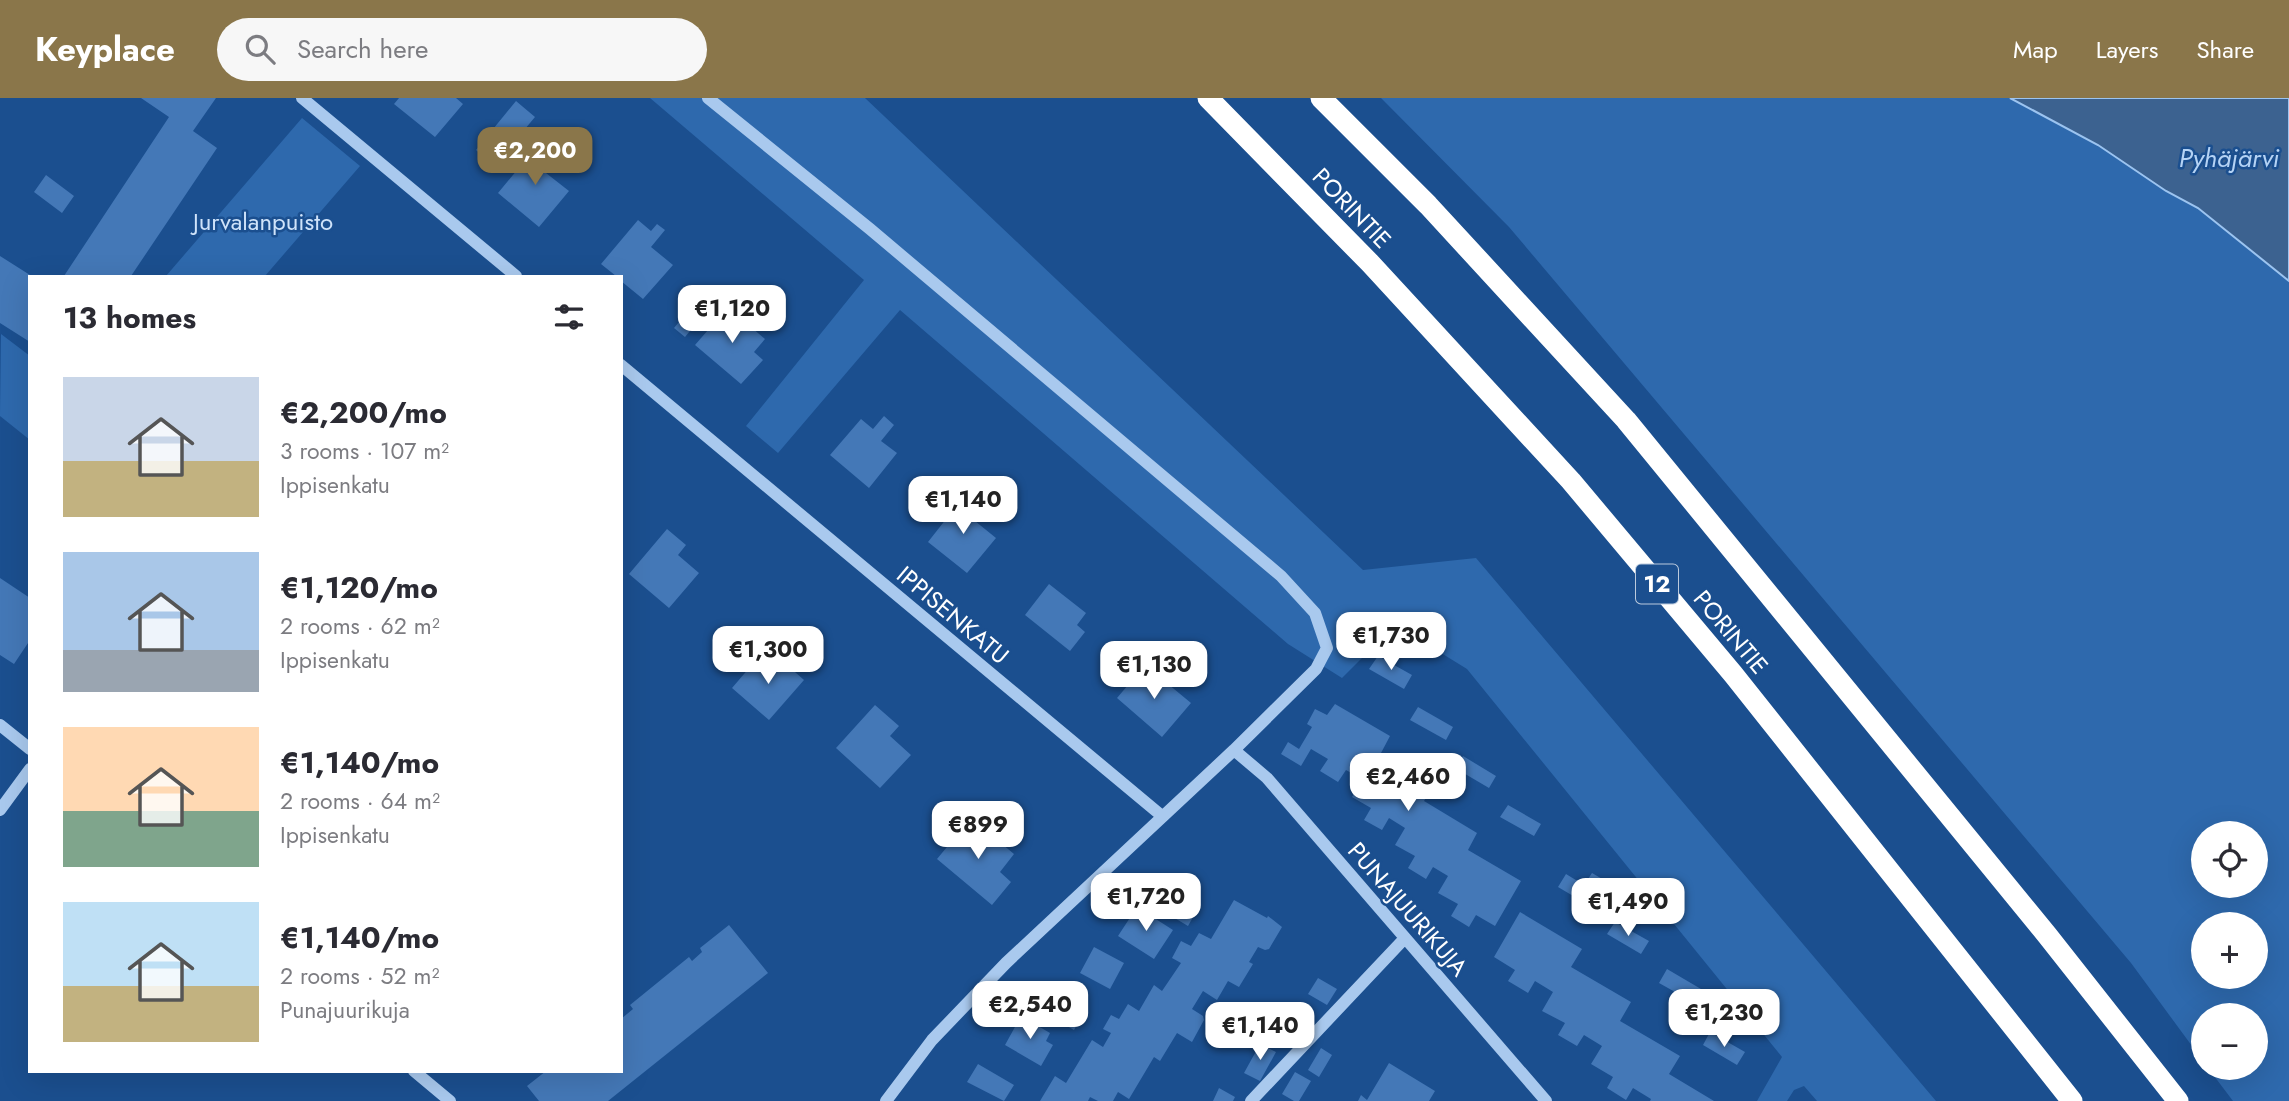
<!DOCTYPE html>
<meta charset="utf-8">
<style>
body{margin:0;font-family:Jost,sans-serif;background:#f7f7f7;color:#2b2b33;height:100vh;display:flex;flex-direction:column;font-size:26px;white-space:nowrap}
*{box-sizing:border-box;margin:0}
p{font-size:23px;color:#7c7c81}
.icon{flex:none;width:38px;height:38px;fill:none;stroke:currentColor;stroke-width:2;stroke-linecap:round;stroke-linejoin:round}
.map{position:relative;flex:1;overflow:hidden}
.drawer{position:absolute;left:28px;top:177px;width:595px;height:798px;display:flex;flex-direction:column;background:#fff;border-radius:0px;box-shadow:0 7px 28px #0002}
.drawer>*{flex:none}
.controls{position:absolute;left:2191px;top:723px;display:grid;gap:14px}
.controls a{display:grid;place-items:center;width:77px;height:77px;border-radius:50%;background:#fff;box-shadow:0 7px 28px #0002;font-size:35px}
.price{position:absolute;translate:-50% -60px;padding:0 16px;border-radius:14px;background:#fff;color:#222;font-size:23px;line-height:46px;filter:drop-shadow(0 2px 4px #0008)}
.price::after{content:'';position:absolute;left:50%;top:42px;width:21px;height:16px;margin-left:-10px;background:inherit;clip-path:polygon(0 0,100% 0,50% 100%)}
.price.active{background:#8a764a;color:#fff}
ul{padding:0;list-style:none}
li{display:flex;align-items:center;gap:21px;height:175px;padding:0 35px}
li span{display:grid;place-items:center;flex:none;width:196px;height:140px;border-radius:0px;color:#555}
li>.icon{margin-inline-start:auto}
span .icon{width:84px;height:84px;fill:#fffc;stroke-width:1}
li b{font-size:30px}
h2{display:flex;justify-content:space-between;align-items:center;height:84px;padding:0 35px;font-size:30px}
header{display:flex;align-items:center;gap:42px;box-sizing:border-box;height:98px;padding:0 35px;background:#8a764a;color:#fff}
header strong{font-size:33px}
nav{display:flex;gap:38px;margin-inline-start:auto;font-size:24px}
.search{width:490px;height:63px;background:#f7f7f7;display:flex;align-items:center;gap:18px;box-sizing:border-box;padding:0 24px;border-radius:38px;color:#7c7c81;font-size:26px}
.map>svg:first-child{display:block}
.green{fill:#2e69ad;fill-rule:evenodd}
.water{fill:#3c6290;stroke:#9cc4f0;stroke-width:2}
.building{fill:#4478b7}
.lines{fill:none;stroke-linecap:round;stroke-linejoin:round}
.minor{stroke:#a9c9ee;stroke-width:12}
.highway{stroke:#fff;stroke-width:21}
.labels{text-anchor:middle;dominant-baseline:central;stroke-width:5;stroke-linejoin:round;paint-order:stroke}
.shield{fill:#1b4f8f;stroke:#bbcadd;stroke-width:2}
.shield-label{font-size:23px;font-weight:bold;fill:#fff}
.street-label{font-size:24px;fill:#fff;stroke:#1b4f8f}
.park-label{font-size:24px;fill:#cfe3fa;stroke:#1b4f8f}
.water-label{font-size:26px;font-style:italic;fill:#b5d3f5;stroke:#1b4f8f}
</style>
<header>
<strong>Keyplace</strong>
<div class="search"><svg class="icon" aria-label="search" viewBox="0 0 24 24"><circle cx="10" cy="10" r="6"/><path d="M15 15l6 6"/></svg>Search here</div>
<nav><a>Map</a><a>Layers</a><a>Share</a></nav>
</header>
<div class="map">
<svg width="2289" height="1003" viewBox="0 0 2289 1003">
<rect width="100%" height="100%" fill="#1b4f8f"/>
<!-- green -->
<path class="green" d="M650,0H865L1363,472L1476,460L1936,1003H1817L1804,988L1794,992L1787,1003H1757L1782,959L1467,571L1407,534L1385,537L1342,580L1288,546L900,212L778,355L746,328L864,182Z
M1381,0H2010L2098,47L2166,93L2198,110L2289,183V1003H2233L2208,970H2256V917H2203V963L2131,865L1509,129ZM2203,735H2256V788H2203ZM2203,826H2256V878H2203Z
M302,20L360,68L265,178H166Z
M1,236L30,258V342L0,318Z"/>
<!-- water -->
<path class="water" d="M2010,0H2289V183L2198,110L2166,93L2098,47Z"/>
<!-- building -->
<path class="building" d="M141,0H216L193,33L217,50L131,178H64L169,19Z
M399,0H456L463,6L435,39L394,6Z
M516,3L535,19L494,68L476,52Z
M537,48L548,58L554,51L561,57L546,75L569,93L539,129L498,95Z
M46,77L74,98L62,115L34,94Z
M638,122L651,133L657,126L665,132L651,149L673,167L643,201L621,183V178H616L601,166Z
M0,158L30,177V244L0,225Z
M698,201L709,210L685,239L674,230Z
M728,209L765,241L754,254L763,262L741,286L695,247Z
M884,318L894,327L881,343L897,355L869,390L830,357L861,321L873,331Z
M965,397L984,412L975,423L996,440L967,475L928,444Z
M667,431L686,447L678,457L699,475L669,510L629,476Z
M0,480L30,500V542L14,566L0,557Z
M1049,486L1086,515L1077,527L1085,534L1070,553L1025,517Z
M762,555L781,572L786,566L804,582L769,622L732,590Z
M1378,558L1412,577L1404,591L1369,571Z
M1145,567L1191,605L1162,639L1117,600Z
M1335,606L1390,638L1381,655L1434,686L1424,703L1477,735L1468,752L1521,783L1495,828L1476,817L1469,829L1451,818L1458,806L1438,795L1448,778L1433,769L1426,781L1408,770L1415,758L1395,747L1405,730L1389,720L1382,732L1364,722L1371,710L1352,699L1362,681L1346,672L1338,684L1320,673L1328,661L1311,651L1301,668L1281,656L1288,644L1299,651L1312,629L1307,626L1315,611L1327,617Z
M875,607L899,628L890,638L911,657L880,690L836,650Z
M1418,609L1453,629L1446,642L1410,622Z
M1463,658L1496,678L1489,690L1455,670Z
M1508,707L1541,726L1534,738L1500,719Z
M971,720L1014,756L1000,774L1011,784L992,807L937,761Z
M1592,775L1604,782L1590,808L1558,789L1566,776L1584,787Z
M1162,791L1197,812L1188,828L1153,807Z
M1234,802L1267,820L1268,818L1282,829L1269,851L1265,852L1258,849L1249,864L1253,866L1239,889L1228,883L1217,902L1203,893L1192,911L1203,918L1204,922L1192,944L1177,935L1160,963L1154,959L1129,1001L1118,994L1113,1003H1098L1090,999L1088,1003H1040L1055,978L1066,985L1092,942L1103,949L1111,935L1103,931L1111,917L1119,921L1128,906L1139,913L1154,887L1162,893L1181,865L1172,860L1181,843L1191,848L1199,835L1211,841Z
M1137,809L1173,832L1154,861L1118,838Z
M1520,814L1582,851L1571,869L1631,904L1620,923L1680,958L1669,976L1714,1003H1650L1651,1001L1633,990L1626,1002L1607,990L1613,979L1591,966L1602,948L1584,937L1577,948L1558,937L1565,925L1542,913L1553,894L1535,883L1528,895L1508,883L1515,872L1494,859Z
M1615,824L1649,843L1641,856L1607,836Z
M729,827L768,875L608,1003H539L527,988L546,973H621V921L633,911L630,907L689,859L692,863L702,854L700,850Z
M1094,849L1124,865L1110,891L1080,875Z
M1667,871L1701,891L1693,904L1659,885Z
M1318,880L1337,891L1327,907L1308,896Z
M1057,883L1085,899L1079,910L1084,914L1074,932L1039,912Z
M1285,909L1309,923L1297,944L1272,930Z
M1021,918L1050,935L1046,943L1053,947L1041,968L1005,947Z
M1710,934L1745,954L1737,967L1703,947Z
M1260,946L1276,954L1260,983L1244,975Z
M1321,950L1332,957L1319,979L1308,972Z
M1389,965L1435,993L1429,1003H1358L1361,997L1367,1002Z
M978,966L1014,987L1004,1003L967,984Z
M1295,974L1311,983L1299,1003H1294L1282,996Z
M1219,990L1235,999L1233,1003H1213Z"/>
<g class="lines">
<!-- minor -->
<path class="minor" d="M302,0L516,178
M708,0L870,131L1281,478L1315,515L1327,550L1316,571L1234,652L1006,865L932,942L886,1003
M621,267L1162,718
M0,627L30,651
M1234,652L1267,680L1546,1003
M0,712L30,671
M414,973L450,1003
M1251,1003L1405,840"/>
<!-- highway -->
<path class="highway" d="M1208,0L1370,165L1571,383L1733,576L2072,1003
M1321,0L1428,107L1626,322L2047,837L2178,1003"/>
</g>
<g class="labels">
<!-- shield labels -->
<rect class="shield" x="1636" y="466.5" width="42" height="39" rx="5"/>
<g class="shield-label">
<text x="1657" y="486">12</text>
</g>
<!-- street labels -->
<g class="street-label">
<text transform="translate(1352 110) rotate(46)">PORINTIE</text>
<text transform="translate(953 517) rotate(40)">IPPISENKATU</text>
<text transform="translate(1731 534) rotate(50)">PORINTIE</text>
<text transform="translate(1408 811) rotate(49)">PUNAJUURIKUJA</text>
</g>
<!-- park labels -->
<g class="park-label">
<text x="263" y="123">Jurvalanpuisto</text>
</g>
<!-- water labels -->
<g class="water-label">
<text x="2229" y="60">Pyhäjärvi</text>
</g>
</g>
</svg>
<div class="controls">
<a><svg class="icon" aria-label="locate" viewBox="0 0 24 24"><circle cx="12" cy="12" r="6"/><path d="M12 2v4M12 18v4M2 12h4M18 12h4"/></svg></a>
<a>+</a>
<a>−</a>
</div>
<b class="price active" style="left:535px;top:89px">€2,200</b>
<b class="price" style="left:732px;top:247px">€1,120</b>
<b class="price" style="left:963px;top:438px">€1,140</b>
<b class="price" style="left:1391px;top:574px">€1,730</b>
<b class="price" style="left:768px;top:588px">€1,300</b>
<b class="price" style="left:1154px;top:603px">€1,130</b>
<b class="price" style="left:1408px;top:715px">€2,460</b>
<b class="price" style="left:978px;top:763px">€899</b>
<b class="price" style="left:1146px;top:835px">€1,720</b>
<b class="price" style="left:1628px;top:840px">€1,490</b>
<b class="price" style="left:1030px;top:943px">€2,540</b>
<b class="price" style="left:1724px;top:951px">€1,230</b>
<b class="price" style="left:1260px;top:964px">€1,140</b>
<section class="drawer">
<h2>13 homes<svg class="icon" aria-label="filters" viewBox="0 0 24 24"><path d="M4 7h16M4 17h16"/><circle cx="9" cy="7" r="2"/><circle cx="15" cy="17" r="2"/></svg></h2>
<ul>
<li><span style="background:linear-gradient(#c9d6e8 60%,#c2b280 0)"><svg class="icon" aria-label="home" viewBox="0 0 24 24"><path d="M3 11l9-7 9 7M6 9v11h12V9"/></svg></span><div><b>€2,200/mo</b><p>3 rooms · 107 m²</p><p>Ippisenkatu</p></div></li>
<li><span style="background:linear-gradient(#a9c7e8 70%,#9aa5b1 0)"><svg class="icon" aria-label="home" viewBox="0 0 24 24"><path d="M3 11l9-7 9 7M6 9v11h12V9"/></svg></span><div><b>€1,120/mo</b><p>2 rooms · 62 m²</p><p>Ippisenkatu</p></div></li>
<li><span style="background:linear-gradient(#ffd9b3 60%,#7fa58c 0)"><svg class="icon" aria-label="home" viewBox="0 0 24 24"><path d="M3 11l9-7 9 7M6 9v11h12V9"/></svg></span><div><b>€1,140/mo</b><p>2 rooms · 64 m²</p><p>Ippisenkatu</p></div></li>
<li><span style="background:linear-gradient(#bfe0f5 60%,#c2b280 0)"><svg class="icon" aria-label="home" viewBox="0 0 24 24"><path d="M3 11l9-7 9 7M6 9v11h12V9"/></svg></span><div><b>€1,140/mo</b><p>2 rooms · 52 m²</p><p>Punajuurikuja</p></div></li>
</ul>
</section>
</div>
